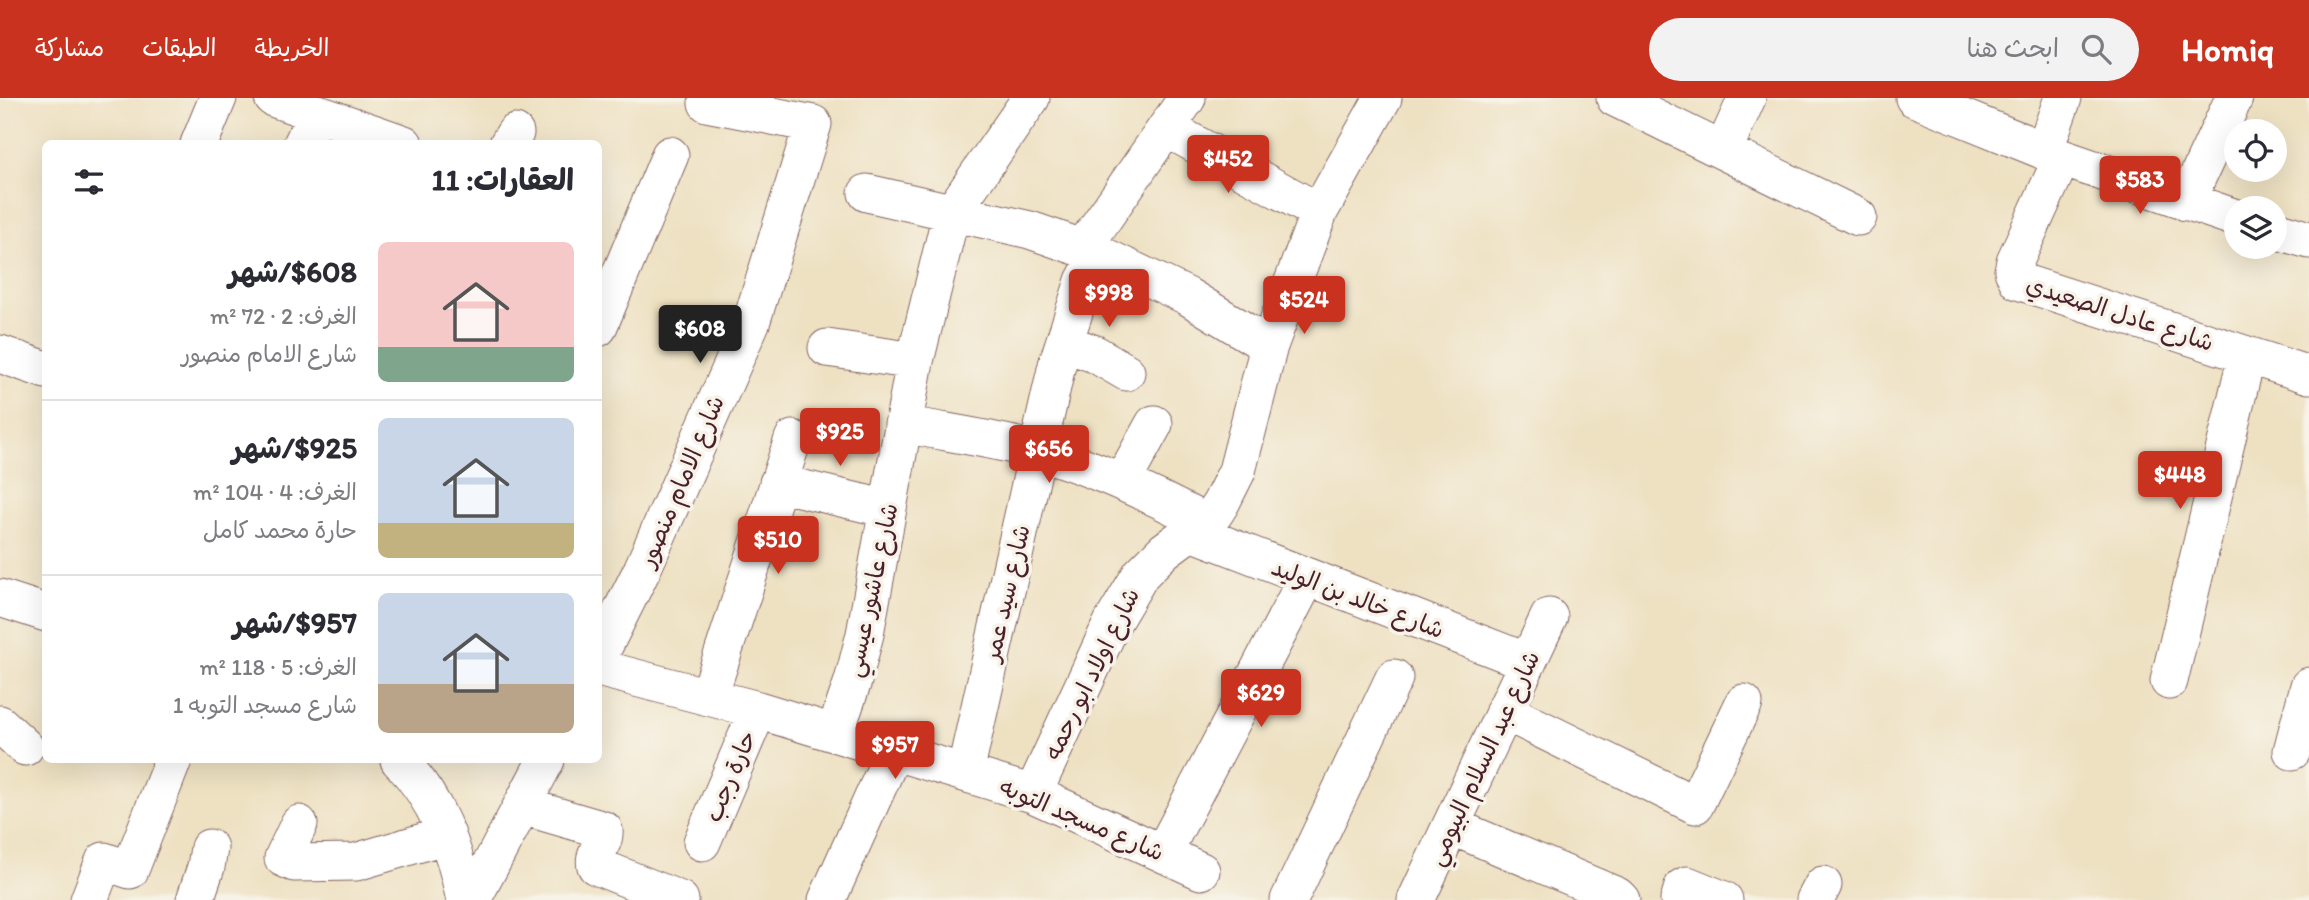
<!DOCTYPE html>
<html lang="ar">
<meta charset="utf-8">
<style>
body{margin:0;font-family:Itim,"Playpen Sans Arabic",sans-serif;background:#f2f2f3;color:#2b2b33;direction:rtl;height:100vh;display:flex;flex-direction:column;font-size:26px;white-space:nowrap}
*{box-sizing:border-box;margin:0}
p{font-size:23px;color:#7c7c81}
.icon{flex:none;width:38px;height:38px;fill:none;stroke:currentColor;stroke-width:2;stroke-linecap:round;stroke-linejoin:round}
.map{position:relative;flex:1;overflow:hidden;direction:ltr}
.side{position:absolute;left:42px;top:42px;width:560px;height:623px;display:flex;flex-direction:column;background:#fff;border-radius:10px;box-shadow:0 7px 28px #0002;direction:rtl}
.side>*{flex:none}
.buttons{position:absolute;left:2224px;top:21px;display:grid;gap:14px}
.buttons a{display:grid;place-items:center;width:63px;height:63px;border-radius:50%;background:#fff;box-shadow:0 7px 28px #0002;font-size:35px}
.price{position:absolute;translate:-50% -60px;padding:0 16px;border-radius:7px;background:#c8321e;color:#fff;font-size:23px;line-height:46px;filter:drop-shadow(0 2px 4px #0008)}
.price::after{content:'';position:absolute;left:50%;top:42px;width:21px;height:16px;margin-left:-10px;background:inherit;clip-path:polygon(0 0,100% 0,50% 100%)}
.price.selected{background:#222;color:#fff}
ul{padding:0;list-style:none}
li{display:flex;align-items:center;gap:21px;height:175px;padding:0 28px}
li+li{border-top:2px solid #e1e1e2}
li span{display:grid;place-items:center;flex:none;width:196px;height:140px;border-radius:10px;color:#555}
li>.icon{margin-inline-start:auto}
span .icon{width:84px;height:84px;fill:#fffc;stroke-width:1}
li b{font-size:30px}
h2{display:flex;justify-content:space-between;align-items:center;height:84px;padding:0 28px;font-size:30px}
header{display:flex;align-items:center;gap:42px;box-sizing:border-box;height:98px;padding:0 35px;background:#c8321e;color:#fff}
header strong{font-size:33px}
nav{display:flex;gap:38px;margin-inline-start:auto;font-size:24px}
.search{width:490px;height:63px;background:#f2f2f3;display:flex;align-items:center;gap:18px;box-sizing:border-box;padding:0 24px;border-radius:38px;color:#7c7c81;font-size:26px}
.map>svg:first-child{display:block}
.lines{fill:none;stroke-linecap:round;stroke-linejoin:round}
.minor-casing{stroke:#836360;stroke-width:39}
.minor{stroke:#fff;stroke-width:37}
.labels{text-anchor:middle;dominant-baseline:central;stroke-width:7;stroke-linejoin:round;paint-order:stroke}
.street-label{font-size:24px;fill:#4a1f2b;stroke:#f7f3e8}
</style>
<header>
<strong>Homiq</strong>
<div class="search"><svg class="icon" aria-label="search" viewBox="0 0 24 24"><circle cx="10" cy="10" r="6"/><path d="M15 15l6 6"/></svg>ابحث هنا</div>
<nav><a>الخريطة</a><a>الطبقات</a><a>مشاركة</a></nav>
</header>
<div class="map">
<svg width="2309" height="802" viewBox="0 0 2309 802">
<rect width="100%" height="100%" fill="#f7f3e8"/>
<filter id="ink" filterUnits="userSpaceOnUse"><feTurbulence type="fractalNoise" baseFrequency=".0143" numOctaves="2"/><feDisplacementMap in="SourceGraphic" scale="14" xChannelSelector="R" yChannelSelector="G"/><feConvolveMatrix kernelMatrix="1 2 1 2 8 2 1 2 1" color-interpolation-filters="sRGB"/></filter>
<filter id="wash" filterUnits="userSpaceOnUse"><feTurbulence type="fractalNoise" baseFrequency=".00686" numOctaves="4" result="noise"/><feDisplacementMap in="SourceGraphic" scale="28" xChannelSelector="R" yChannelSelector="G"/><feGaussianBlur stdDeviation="1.57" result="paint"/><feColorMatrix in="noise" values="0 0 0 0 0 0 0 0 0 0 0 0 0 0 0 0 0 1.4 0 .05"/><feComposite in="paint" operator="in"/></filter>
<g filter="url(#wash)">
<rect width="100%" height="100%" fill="#eee1c2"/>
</g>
<g filter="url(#ink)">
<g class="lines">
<!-- minor casing -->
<g class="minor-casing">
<path id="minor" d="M273,0L404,46
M1615,0L1858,119
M1914,0L2062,60L2236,120
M1166,30L1319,114
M199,46L218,0
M302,46L318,15
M508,46L515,35
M1723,53L1747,0
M2044,53L2063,0
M2062,60L2015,163L2013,173L2018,183L2309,277
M867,95L1030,132L1099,156L1187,198L1269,248
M2186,104L2234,0
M2275,132L2309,142
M1083,150L1187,0
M598,230L670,57
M1064,245L1095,256L1126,274
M827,250L915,263
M0,256L46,272
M903,326C948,335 996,341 1041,354C1098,371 1151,396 1204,424
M1122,384L1154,326
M778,385L888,411
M1189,433L1528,564
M0,500L46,515
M598,560L642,472L751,225L813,26L707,5
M598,570L758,612L1033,696L1201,773
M2169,583L2247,257
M709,598L793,341
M1504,613L1695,707L1744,605
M0,626L25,649
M835,635L853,583L865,536L915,263L951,116L1031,0
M2292,653L2309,588
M399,662C437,701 454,748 465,802
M965,675L1057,267L1084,183L1099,156
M1033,696L1112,525L1141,476L1164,453L1214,416L1221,405L1237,373L1269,248L1319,114L1383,0
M522,708L604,732C606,745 592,756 596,768L680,802
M299,726L283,760L294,765L356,764L447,737
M1451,728L1617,798L1621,802
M702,744L758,612
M1163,755L1307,480
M89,802L104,763L130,772L173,662
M195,802L206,769L209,750
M472,802L546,662
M827,802L894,653
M1289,802L1394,580
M1416,802L1549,519
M1679,802L1683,789L1687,787L1724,802
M1815,802L1823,787"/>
</g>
<!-- minor -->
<use href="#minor" class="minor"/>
</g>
</g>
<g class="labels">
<!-- street labels -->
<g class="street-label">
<text transform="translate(2120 215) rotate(18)">شارع عادل الصعيدي</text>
<text transform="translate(681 383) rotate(-67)">شارع الامام منصور</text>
<text transform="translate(871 492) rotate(-78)">شارع عاشور عيسي</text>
<text transform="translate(1006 495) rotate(-77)">شارع سيد عمر</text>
<text transform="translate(1358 500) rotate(21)">شارع خالد بن الوليد</text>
<text transform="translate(1091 576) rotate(-64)">شارع اولاد ابو رحمه</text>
<text transform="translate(1483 660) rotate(-65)">شارع عبد السلام البيومي</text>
<text transform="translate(730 678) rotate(-67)">حارة رجب</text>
<text transform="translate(1082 721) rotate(23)">شارع مسجد التوبه</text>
</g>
</g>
</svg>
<div class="buttons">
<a><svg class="icon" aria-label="locate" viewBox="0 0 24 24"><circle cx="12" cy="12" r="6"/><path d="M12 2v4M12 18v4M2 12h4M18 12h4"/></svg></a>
<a><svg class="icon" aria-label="layers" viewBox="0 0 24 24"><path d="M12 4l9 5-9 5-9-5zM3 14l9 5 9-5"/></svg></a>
</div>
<b class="price" style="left:1228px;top:97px">$452</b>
<b class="price" style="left:2140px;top:118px">$583</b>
<b class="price" style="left:1109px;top:231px">$998</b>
<b class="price" style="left:1304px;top:238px">$524</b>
<b class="price selected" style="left:700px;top:267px">$608</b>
<b class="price" style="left:840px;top:370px">$925</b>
<b class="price" style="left:1049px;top:387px">$656</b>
<b class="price" style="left:2180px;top:413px">$448</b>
<b class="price" style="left:778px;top:478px">$510</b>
<b class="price" style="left:1261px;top:631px">$629</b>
<b class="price" style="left:895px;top:683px">$957</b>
<section class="side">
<h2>العقارات: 11<svg class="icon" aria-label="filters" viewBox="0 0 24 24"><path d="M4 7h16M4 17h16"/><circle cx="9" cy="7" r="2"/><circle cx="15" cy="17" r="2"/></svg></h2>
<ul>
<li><span style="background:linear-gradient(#f6c9c9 75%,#7fa58c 0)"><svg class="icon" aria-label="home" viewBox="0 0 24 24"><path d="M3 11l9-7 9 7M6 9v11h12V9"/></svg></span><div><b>$608/شهر</b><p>الغرف: 2 · 72 m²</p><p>شارع الامام منصور</p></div></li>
<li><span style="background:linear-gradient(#c9d6e8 75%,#c2b280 0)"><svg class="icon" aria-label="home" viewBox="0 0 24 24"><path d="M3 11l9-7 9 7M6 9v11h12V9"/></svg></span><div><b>$925/شهر</b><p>الغرف: 4 · 104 m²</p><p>حارة محمد كامل</p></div></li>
<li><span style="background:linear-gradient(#c9d6e8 65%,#b9a48a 0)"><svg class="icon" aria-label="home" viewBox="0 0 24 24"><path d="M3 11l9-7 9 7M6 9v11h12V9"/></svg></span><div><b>$957/شهر</b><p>الغرف: 5 · 118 m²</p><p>شارع مسجد التوبه 1</p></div></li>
</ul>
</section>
</div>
